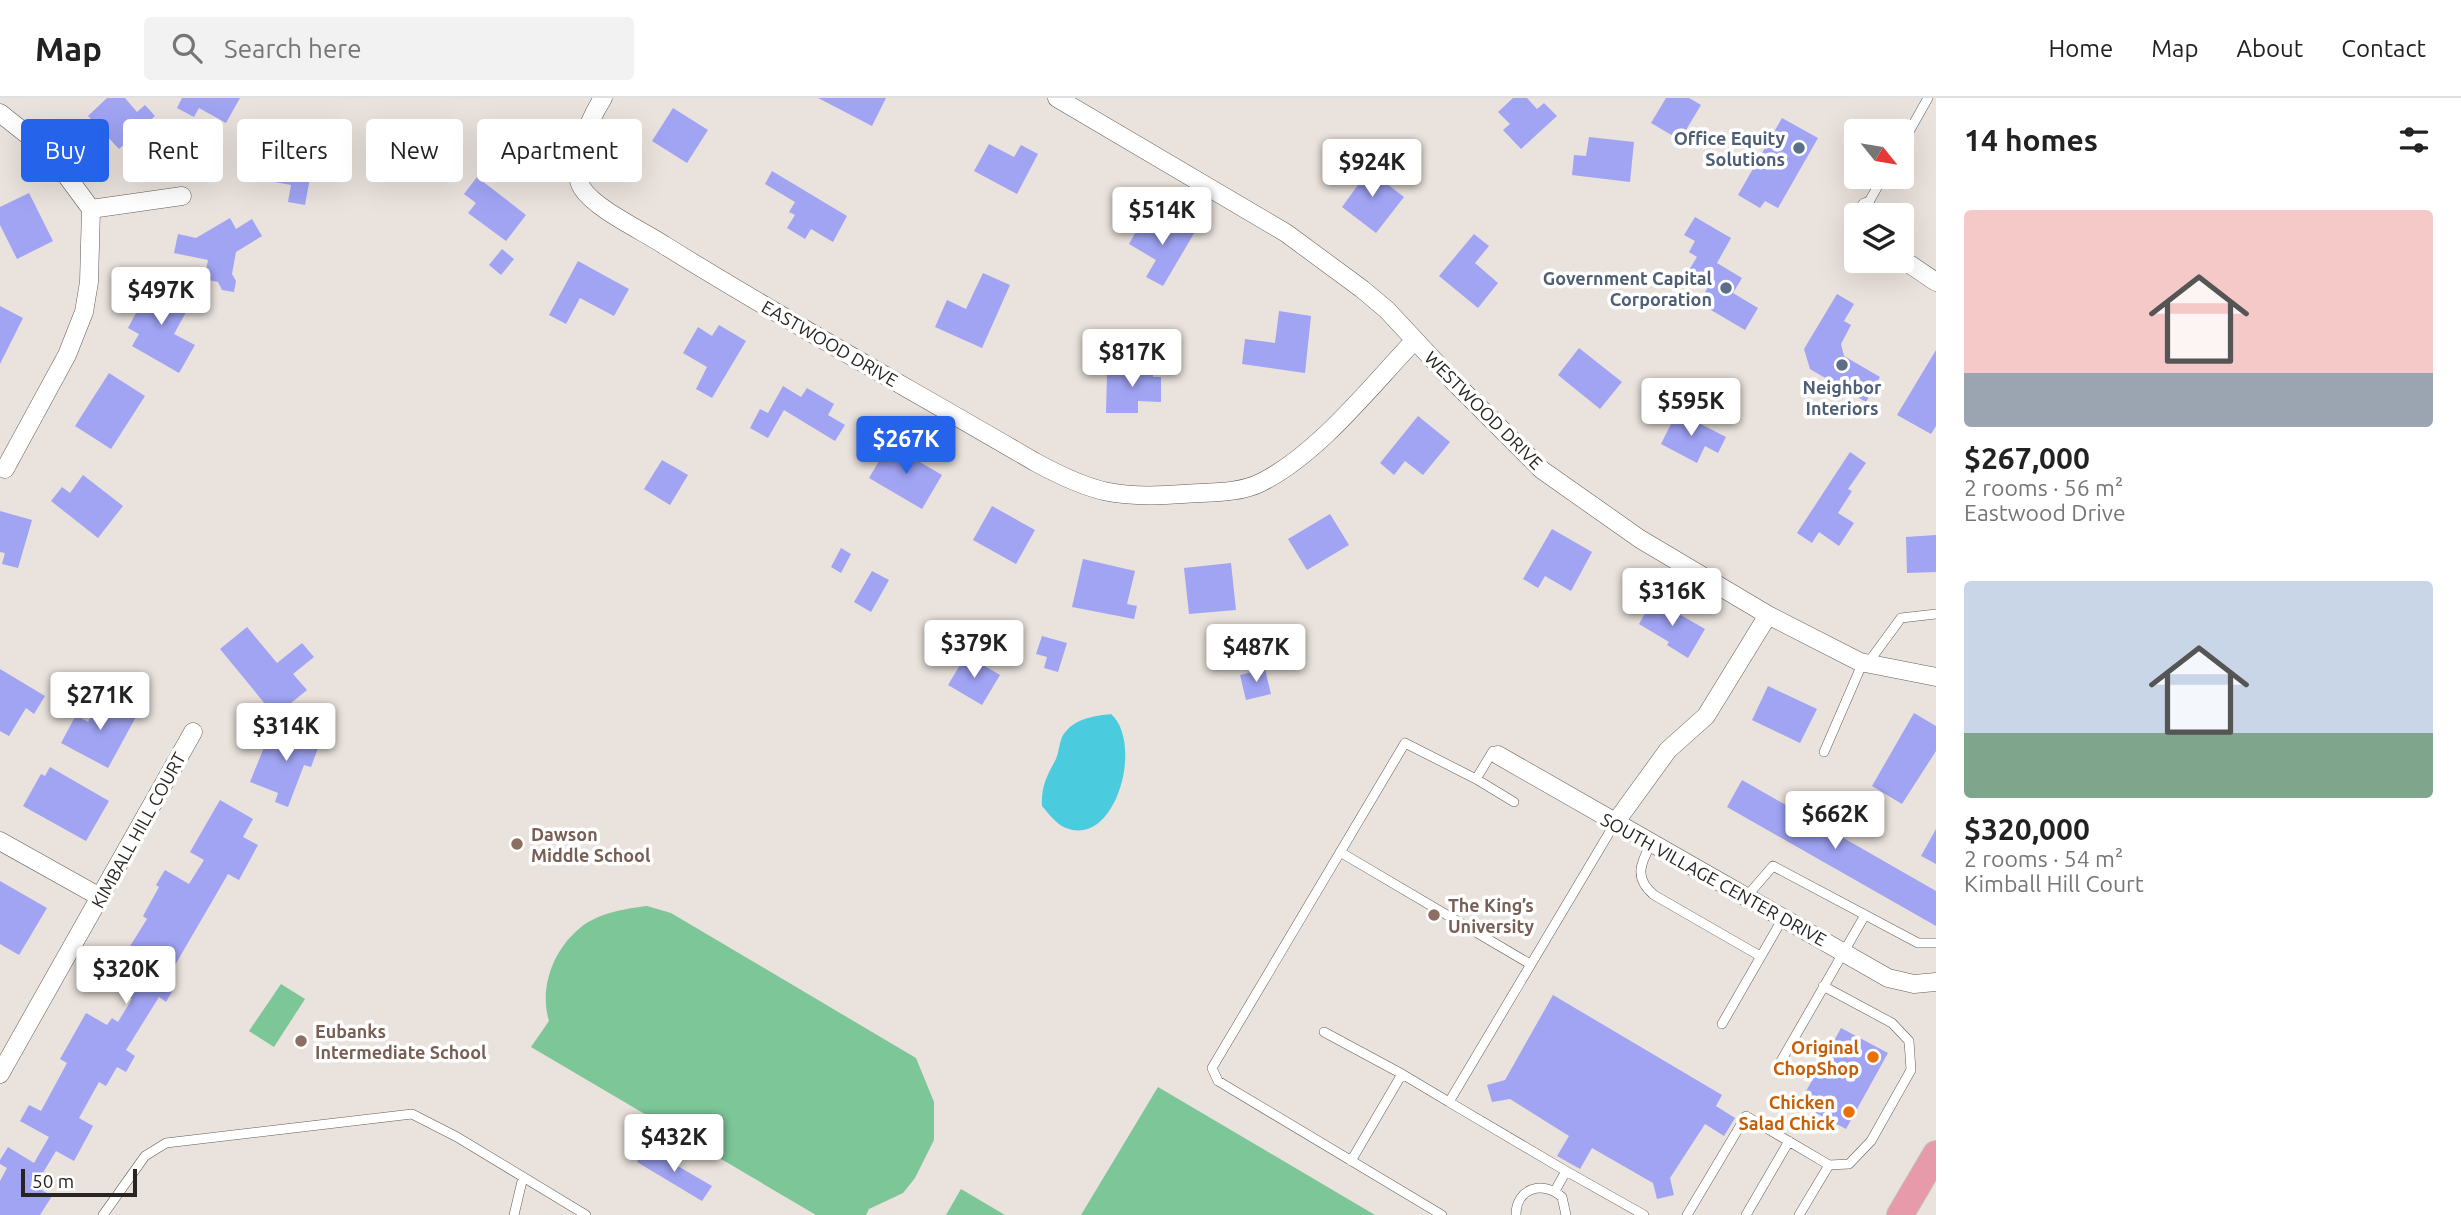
<!DOCTYPE html>
<meta charset="utf-8">
<style>
body{margin:0;font-family:Ubuntu,sans-serif;background:#f2f2f2;color:#222;height:100vh;display:flex;flex-direction:column;font-size:26px;white-space:nowrap}
*{box-sizing:border-box;margin:0}
p{font-size:23px;color:#767676}
.icon{flex:none;width:38px;height:38px;fill:none;stroke:currentColor;stroke-width:2;stroke-linecap:round;stroke-linejoin:round}
.map{position:relative;flex:1;overflow:hidden}
.details{display:flex;flex-direction:column;background:#fff;width:525px}
.details>*{flex:none}
.top-card{position:absolute;left:21px;top:21px;width:665px;height:63px;display:flex;gap:14px}
.needle{width:46px;rotate:120deg}
.fabs{position:absolute;left:1844px;top:21px;display:grid;gap:14px}
.fabs a{display:grid;place-items:center;width:70px;height:70px;border-radius:7px;background:#fff;box-shadow:0 7px 28px #0002;font-size:35px}
.scale{position:absolute;left:21px;bottom:18px;width:116px;box-sizing:border-box;padding-left:7px;border:4px solid #272422;border-top:0;font-size:19px;line-height:24px;white-space:nowrap;color:#272422;-webkit-text-stroke:5px #fff;paint-order:stroke}
.price{position:absolute;translate:-50% -60px;padding:0 16px;border-radius:7px;background:#fff;color:#222;font-size:23px;line-height:46px;filter:drop-shadow(0 2px 4px #0008)}
.price::after{content:'';position:absolute;left:50%;top:42px;width:21px;height:16px;margin-left:-10px;background:inherit;clip-path:polygon(0 0,100% 0,50% 100%)}
.price.active{background:#2563eb;color:#fff}
ul{padding:0;list-style:none}
li{display:grid;align-content:center;gap:14px;height:371px;padding:0 28px}
li span{display:grid;place-items:center;height:217px;border-radius:7px;color:#555}
li>.icon{margin-inline-start:auto}
span .icon{width:126px;height:126px;fill:#fffc;stroke-width:1}
li b{font-size:30px}
h2{display:flex;justify-content:space-between;align-items:center;height:84px;padding:0 28px;font-size:30px}
.pill{padding:0 24px;border-radius:7px;background:#fff;box-shadow:0 7px 28px #0002;font-size:24px;line-height:63px}
.pill.active{background:#2563eb;color:#fff}
header{display:flex;align-items:center;gap:42px;box-sizing:border-box;height:98px;padding:0 35px;background:#fff;border-bottom:2px solid #e0e0e0}
header strong{font-size:33px}
nav{display:flex;gap:38px;margin-inline-start:auto;font-size:24px}
.search{width:490px;height:63px;background:#f2f2f2;display:flex;align-items:center;gap:18px;box-sizing:border-box;padding:0 24px;border-radius:7px;color:#767676;font-size:26px}
main{display:flex;flex:1;min-height:0}
.map>svg:first-child{display:block}
.green{fill:#7cc698}
.water{fill:#4bccde}
.building{fill:#a0a4f3}
.lines{fill:none;stroke-linecap:round;stroke-linejoin:round}
.lane-casing{stroke:#645d57;stroke-width:10}
.street-casing{stroke:#645d57;stroke-width:19}
.primary-casing{stroke:#c3c2c1;stroke-width:28}
.lane{stroke:#fff;stroke-width:9}
.street{stroke:#fff;stroke-width:18}
.primary{stroke:#e79aa9;stroke-width:26}
.service-dot{fill:#5c6f8a;stroke:#fff;stroke-width:2.5}
.education-dot{fill:#8d6e63;stroke:#fff;stroke-width:2.5}
.food-dot{fill:#e8710a;stroke:#fff;stroke-width:2.5}
.labels{text-anchor:middle;dominant-baseline:central;stroke-width:7;stroke-linejoin:round;paint-order:stroke}
.service-label{font-size:18px;font-weight:bold;fill:#4e5e75;stroke:#fff;text-anchor:end}
.street-label{font-size:18px;fill:#272422;stroke:#fff}
.education-label{font-size:18px;font-weight:bold;fill:#785e54;stroke:#fff;text-anchor:start}
.food-label{font-size:18px;font-weight:bold;fill:#c56008;stroke:#fff;text-anchor:end}
</style>
<header>
<strong>Map</strong>
<div class="search"><svg class="icon" aria-label="search" viewBox="0 0 24 24"><circle cx="10" cy="10" r="6"/><path d="M15 15l6 6"/></svg>Search here</div>
<nav><a>Home</a><a>Map</a><a>About</a><a>Contact</a></nav>
</header>
<main>
<div class="map">
<svg width="1936" height="1117" viewBox="0 0 1936 1117">
<rect width="100%" height="100%" fill="#eae2dc"/>
<!-- green -->
<path class="green" d="M647,808L671,815L916,960L934,1004V1042L915,1080L903,1095L869,1111L866,1117H816L531,949L549,923C539,890 553,852 580,830C598,815 624,811 647,808Z
M281,886L305,901L274,949L249,933Z
M1158,989L1375,1117H1081Z
M961,1091L1005,1117H946Z"/>
<!-- water -->
<path class="water" d="M1111,616C1144,645 1116,750 1066,730C1057,727 1048,715 1042,708C1041,688 1047,678 1056,661C1059,654 1059,646 1062,639C1072,621 1093,618 1111,616Z"/>
<!-- building -->
<path class="building" d="M107,0H125L137,14L145,7L155,18L119,51L88,18Z
M182,0H240L226,25L199,10L194,19L177,10Z
M818,0H886L872,28Z
M1513,0H1527L1537,11L1544,5L1557,18L1521,51L1503,32L1510,26L1498,14Z
M1666,0H1689L1701,7L1680,42L1651,25Z
M673,10L708,32L687,65L652,43Z
M1782,20L1818,40L1778,110L1765,103L1760,110L1738,97Z
M263,28L288,33L284,52L314,58L305,107L288,104L291,87L253,80Z
M1589,39L1634,44L1630,84L1572,77L1574,57L1586,58Z
M989,46L1014,59L1021,47L1038,56L1017,96L974,73Z
M1361,66L1404,99L1376,135L1342,109L1358,87L1350,81Z
M772,73L847,118L833,144L811,131L805,141L787,130L795,117L789,114L795,104L765,86Z
M477,79L526,117L506,143L468,115L476,105L464,96Z
M29,95L53,143L17,161L0,127V109Z
M1695,119L1731,140L1717,165L1742,180L1733,195L1758,210L1745,232L1699,205L1708,189L1701,186L1704,181L1689,172L1697,159L1689,154L1695,143L1684,137Z
M230,120L236,131L252,121L262,138L236,154L232,176L236,183L234,194L222,192L218,184L204,181L208,162L174,155L178,136L196,140Z
M1143,121L1170,137L1178,122L1196,132L1163,188L1146,179L1156,162L1129,146Z
M1474,136L1489,148L1475,165L1498,185L1478,210L1439,178Z
M502,151L514,161L501,177L489,167Z
M578,163L629,191L614,218L580,200L566,226L549,217Z
M983,175L1010,187L982,250L935,229L947,202L966,211Z
M156,186L191,205L174,236L195,247L179,275L132,248L139,236L128,230L136,215L128,211L138,193L149,199Z
M1837,196L1854,206L1844,223L1851,227L1841,246L1844,258L1880,279L1866,304L1810,271L1804,251Z
M0,208L23,220L0,266Z
M1279,213L1311,218L1305,275L1242,266L1245,241L1275,245Z
M719,227L746,243L712,300L696,291L707,269L683,255L698,229L712,238Z
M1579,250L1622,284L1600,311L1558,277Z
M1936,252V328L1931,336L1897,317Z
M1125,263H1143V272L1153,271V279H1161V304L1138,303V315H1106L1107,276H1124Z
M109,275L145,298L111,351L75,328Z
M783,288L801,299L807,290L834,306L828,317L845,327L835,343L784,312L768,340L750,330L760,311L768,315Z
M1677,314L1726,339L1718,355L1705,348L1697,365L1661,346Z
M1418,318L1450,344L1423,377L1405,363L1394,377L1380,365Z
M889,346L942,377L922,411L869,380Z
M1850,354L1866,365L1848,391L1852,393L1838,415L1854,425L1839,448L1819,434L1812,445L1797,435Z
M662,362L688,377L670,407L644,391Z
M83,377L123,408L98,440L51,403L62,389L70,395Z
M992,408L1035,432L1016,466L973,442Z
M0,413L32,422L18,470L2,466L5,455L0,454Z
M1330,416L1349,447L1307,472L1288,441Z
M1552,431L1592,454L1571,493L1545,478L1538,490L1523,481Z
M1936,437V474L1907,475L1906,439Z
M841,450L851,456L841,475L831,469Z
M1083,461L1135,473L1127,506L1137,508L1134,521L1072,509Z
M1231,465L1236,512L1189,516L1184,470Z
M872,473L889,482L871,514L854,504Z
M1653,501L1705,531L1688,560L1667,547L1669,544L1639,526Z
M247,529L277,565L302,545L314,559L293,576L307,592L275,618L220,551Z
M1042,538L1067,545L1058,574L1044,570L1047,559L1036,556Z
M966,557L1000,577L982,607L948,587Z
M0,571L45,598L34,616L26,610L9,638L0,633Z
M1265,571L1271,596L1246,602L1240,577Z
M1768,588L1817,611L1800,645L1752,622Z
M102,598L137,617L108,670L61,645L76,617L88,624Z
M1914,615L1936,628V653L1902,706L1872,688Z
M302,625L324,634L311,669L304,667L288,709L275,704L278,695L250,684L269,637L300,648L296,643Z
M50,669L109,703L86,743L23,708L41,676L45,678Z
M1742,682L1936,793V828L1727,709Z
M220,702L253,721L243,739L258,747L239,782L228,776L164,886L173,892L166,904L159,899L126,952L135,958L126,974L117,969L106,988L99,984L79,1020L93,1028L74,1063L56,1053L35,1088L52,1098L40,1117H0V1083L7,1070L0,1066V1062L8,1049L34,1065L49,1039L20,1023L29,1007L41,1013L67,965L60,961L86,915L107,927L112,920L118,924L132,901L107,885L147,821L143,818L159,789L156,787L165,772L189,786L204,762L190,754Z
M1936,731V766L1921,758Z
M0,783L47,810L19,857L0,846Z
M1553,897L1722,997L1716,1008L1735,1020L1724,1038L1705,1026L1670,1080L1674,1097L1657,1101L1653,1085L1592,1050L1580,1071L1557,1058L1569,1038L1510,1001L1492,1004L1487,987L1505,982Z
M1841,930L1888,955L1846,1031L1799,1006Z
M645,1049L712,1088L702,1103L637,1064Z"/>
<g class="lines">
<!-- lane casing -->
<g class="lane-casing">
<path id="lane" d="M1902,46L1928,0
M1866,109L1883,79
M1868,565L1901,520L1936,516
M1824,654L1863,564
M1476,681L1514,704
M1651,746C1640,766 1634,780 1654,797L1760,858
M1340,754L1530,866
M1747,798L1773,768L1918,845H1936
M1823,888L1892,925L1909,943L1911,972L1871,1043L1849,1066L1829,1067
M1722,926L1783,820
M1324,934L1402,976
M1777,970L1865,817
M1351,1063L1402,976L1449,1004
M1566,1073L1644,1117
M1555,1093L1566,1073L1449,1004L1615,725
M103,1117L145,1058L166,1045L412,1016L457,1039L586,1117
M514,1117L523,1079
M1442,1117L1218,983L1212,970L1405,645L1476,681L1493,653L1497,656
M1516,1117C1516,1090 1543,1082 1562,1099L1566,1117
M1687,1117L1746,1018L1829,1067L1799,1117
M1746,1117L1789,1043"/>
</g>
<!-- street casing -->
<g class="street-casing">
<path id="street" d="M603,0C590,20 569,68 582,90C595,111 643,133 664,147C786,223 912,292 1035,364C1092,395 1118,401 1183,396C1209,394 1239,396 1262,384C1319,355 1371,288 1415,242
M1057,0L1286,135L1362,191L1387,212L1453,283L1542,372L1640,441L1768,517L1860,564L1936,579
M0,15L49,54L91,111L89,184L84,214L67,257L5,371
M1866,109L1867,117
M91,111L182,98
M1902,161L1936,184
M1498,657L1888,880L1914,886L1936,884
M1615,725L1668,652L1706,618L1768,517
M0,743L100,799
M0,976L193,634"/>
</g>
<!-- primary casing -->
<g class="primary-casing">
<path id="primary" d="M1900,1117L1936,1056"/>
</g>
<!-- lane -->
<use href="#lane" class="lane"/>
<!-- street -->
<use href="#street" class="street"/>
<!-- primary -->
<use href="#primary" class="primary"/>
</g>
<!-- markers -->
<g class="service-dot">
<circle cx="1799" cy="50" r="7"/>
<circle cx="1726" cy="190" r="7"/>
<circle cx="1842" cy="267" r="7"/>
</g>
<g class="education-dot">
<circle cx="517" cy="746" r="7"/>
<circle cx="1434" cy="817" r="7"/>
<circle cx="301" cy="943" r="7"/>
</g>
<g class="food-dot">
<circle cx="1873" cy="959" r="7"/>
<circle cx="1849" cy="1014" r="7"/>
</g>
<g class="labels">
<!-- service labels -->
<g class="service-label">
<text x="1785" y="40">Office Equity<tspan x="1785" dy="21">Solutions</tspan></text>
<text x="1712" y="180">Government Capital<tspan x="1712" dy="21">Corporation</tspan></text>
<text x="1842" y="289" text-anchor="middle">Neighbor<tspan x="1842" dy="21">Interiors</tspan></text>
</g>
<!-- street labels -->
<g class="street-label">
<text transform="translate(830 245) rotate(30)">EASTWOOD DRIVE</text>
<text transform="translate(1484 312) rotate(45)">WESTWOOD DRIVE</text>
<text transform="translate(138 732) rotate(-61)">KIMBALL HILL COURT</text>
<text transform="translate(1714 781) rotate(29)">SOUTH VILLAGE CENTER DRIVE</text>
</g>
<!-- education labels -->
<g class="education-label">
<text x="531" y="736">Dawson<tspan x="531" dy="21">Middle School</tspan></text>
<text x="1448" y="807">The King’s<tspan x="1448" dy="21">University</tspan></text>
<text x="315" y="933">Eubanks<tspan x="315" dy="21">Intermediate School</tspan></text>
</g>
<!-- food labels -->
<g class="food-label">
<text x="1859" y="949">Original<tspan x="1859" dy="21">ChopShop</tspan></text>
<text x="1835" y="1004">Chicken<tspan x="1835" dy="21">Salad Chick</tspan></text>
</g>
</g>
</svg>
<div class="fabs">
<a><svg class="needle" viewBox="-14 -14 28 28"><path d="M0-13l5 13h-10z" fill="#e53935"/><path d="M0 13l5-13h-10z" fill="#767676"/></svg></a>
<a><svg class="icon" aria-label="layers" viewBox="0 0 24 24"><path d="M12 4l9 5-9 5-9-5zM3 14l9 5 9-5"/></svg></a>
</div>
<div class="scale">50 m</div>
<b class="price" style="left:1372px;top:101px">$924K</b>
<b class="price" style="left:1162px;top:149px">$514K</b>
<b class="price" style="left:161px;top:229px">$497K</b>
<b class="price" style="left:1132px;top:291px">$817K</b>
<b class="price" style="left:1691px;top:340px">$595K</b>
<b class="price active" style="left:906px;top:378px">$267K</b>
<b class="price" style="left:1672px;top:530px">$316K</b>
<b class="price" style="left:974px;top:582px">$379K</b>
<b class="price" style="left:1256px;top:586px">$487K</b>
<b class="price" style="left:100px;top:634px">$271K</b>
<b class="price" style="left:286px;top:665px">$314K</b>
<b class="price" style="left:1835px;top:753px">$662K</b>
<b class="price" style="left:126px;top:908px">$320K</b>
<b class="price" style="left:674px;top:1076px">$432K</b>
<div class="top-card">
<a class="pill active">Buy</a>
<a class="pill">Rent</a>
<a class="pill">Filters</a>
<a class="pill">New</a>
<a class="pill">Apartment</a>
</div>
</div>
<section class="details">
<h2>14 homes<svg class="icon" aria-label="filters" viewBox="0 0 24 24"><path d="M4 7h16M4 17h16"/><circle cx="9" cy="7" r="2"/><circle cx="15" cy="17" r="2"/></svg></h2>
<ul>
<li><span style="background:linear-gradient(#f6c9c9 75%,#9aa5b1 0)"><svg class="icon" aria-label="home" viewBox="0 0 24 24"><path d="M3 11l9-7 9 7M6 9v11h12V9"/></svg></span><div><b>$267,000</b><p>2 rooms · 56 m²</p><p>Eastwood Drive</p></div></li>
<li><span style="background:linear-gradient(#c9d6e8 70%,#7fa58c 0)"><svg class="icon" aria-label="home" viewBox="0 0 24 24"><path d="M3 11l9-7 9 7M6 9v11h12V9"/></svg></span><div><b>$320,000</b><p>2 rooms · 54 m²</p><p>Kimball Hill Court</p></div></li>
</ul>
</section>
</main>
